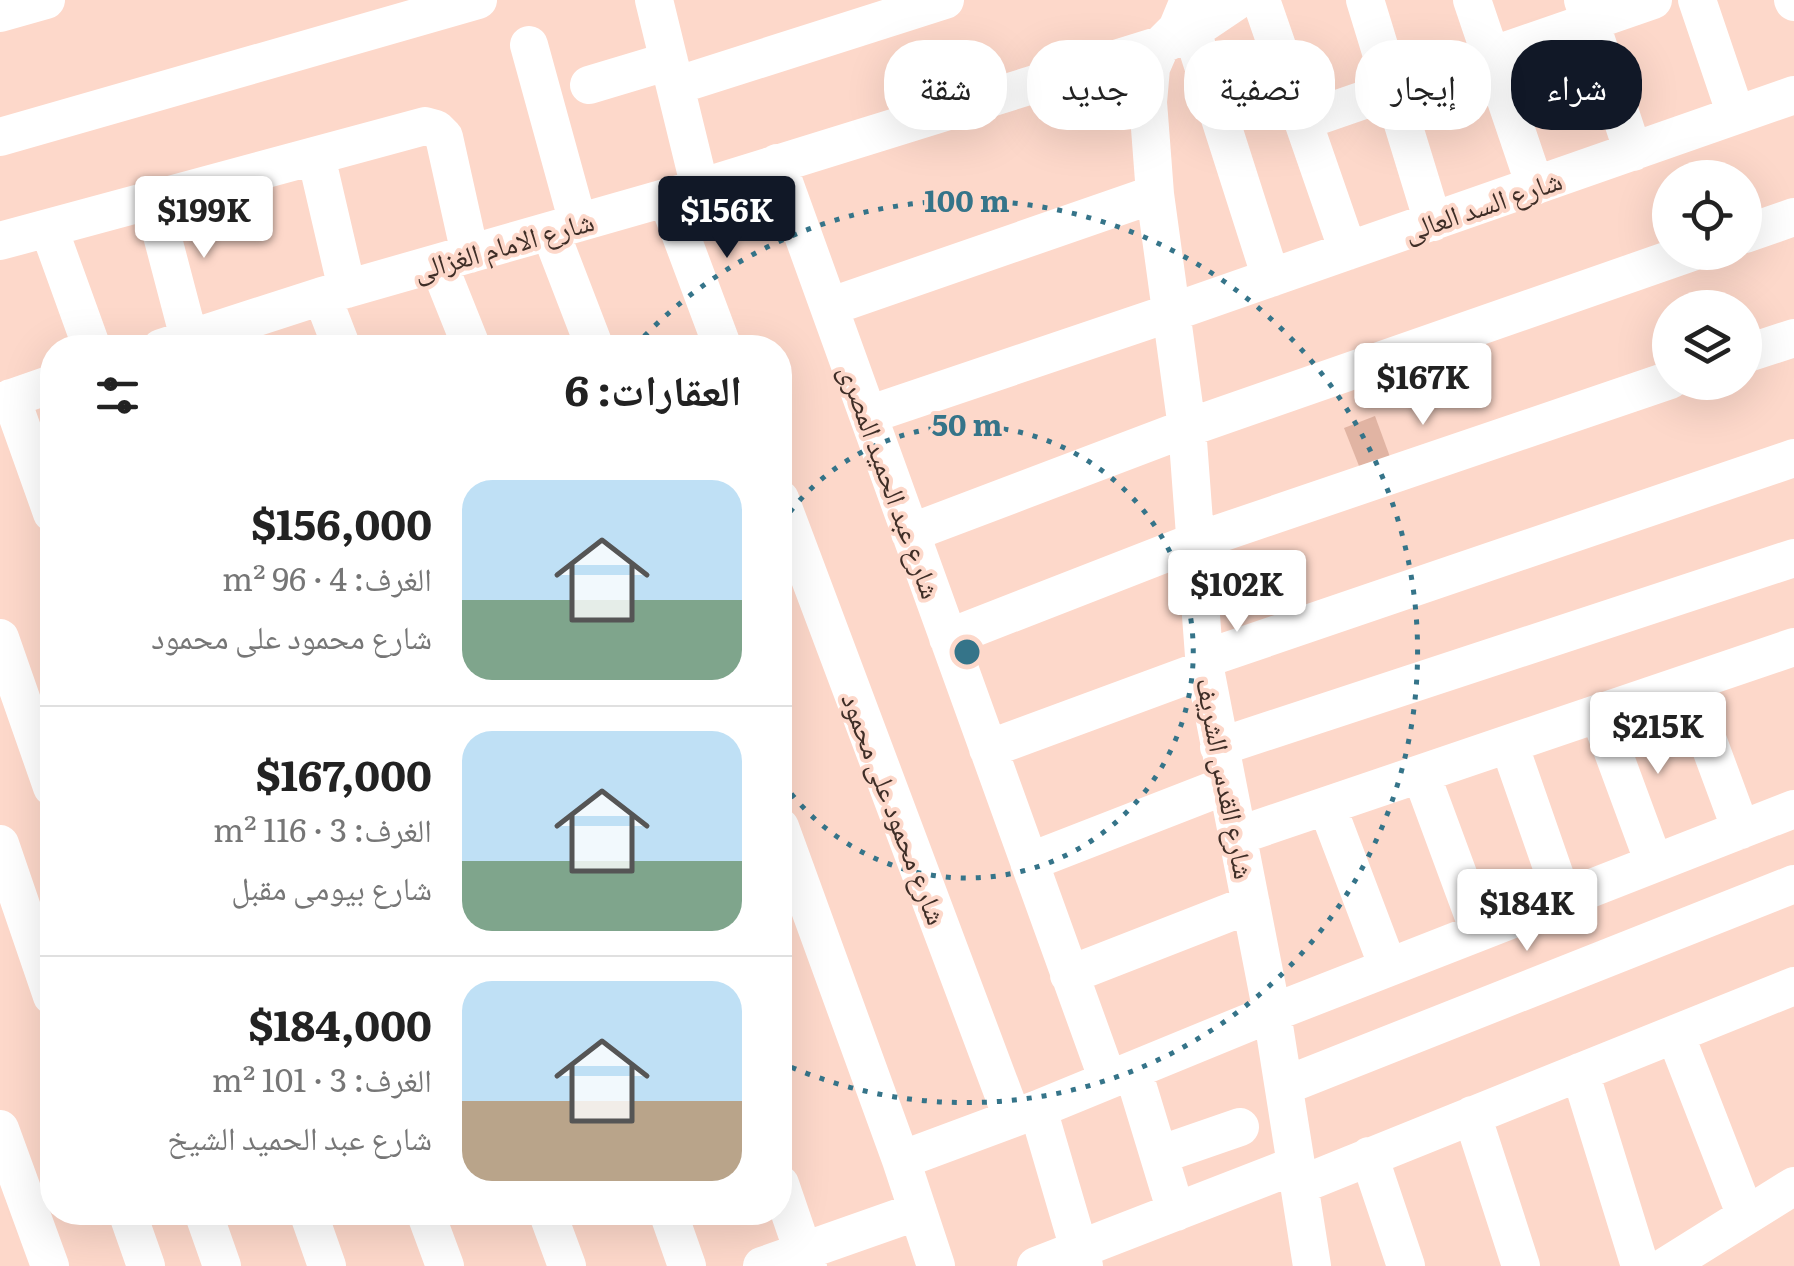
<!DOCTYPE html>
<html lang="ar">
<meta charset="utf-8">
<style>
body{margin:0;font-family:Literata,"Noto Naskh Arabic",serif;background:#f2f2f2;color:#222;direction:rtl;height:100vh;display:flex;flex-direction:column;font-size:38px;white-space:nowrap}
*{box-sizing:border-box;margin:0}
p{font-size:32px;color:#767676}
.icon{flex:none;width:55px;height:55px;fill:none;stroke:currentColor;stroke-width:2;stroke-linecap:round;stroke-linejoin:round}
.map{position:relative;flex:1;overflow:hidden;direction:ltr}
.panel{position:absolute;left:40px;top:335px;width:752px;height:890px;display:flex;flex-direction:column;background:#fff;border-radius:40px;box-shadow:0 10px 40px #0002;direction:rtl}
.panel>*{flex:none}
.hud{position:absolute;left:822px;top:40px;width:820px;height:90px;direction:rtl;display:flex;gap:20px}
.controls{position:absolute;left:1652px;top:160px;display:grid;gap:20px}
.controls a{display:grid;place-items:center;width:110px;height:110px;border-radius:50%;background:#fff;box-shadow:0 10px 40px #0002;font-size:50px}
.price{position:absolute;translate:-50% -85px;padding:0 22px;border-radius:10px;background:#fff;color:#222;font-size:32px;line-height:65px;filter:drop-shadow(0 2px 5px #0008)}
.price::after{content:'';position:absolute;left:50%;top:60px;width:30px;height:22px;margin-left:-15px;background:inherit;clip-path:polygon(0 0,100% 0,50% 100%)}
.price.selected{background:#111827;color:#fff}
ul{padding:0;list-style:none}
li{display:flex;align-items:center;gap:30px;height:250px;padding:0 50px}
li+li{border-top:2px solid #e0e0e0}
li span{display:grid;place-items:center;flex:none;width:280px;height:200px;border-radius:30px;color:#555}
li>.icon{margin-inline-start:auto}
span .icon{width:120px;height:120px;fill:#fffc;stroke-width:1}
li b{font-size:42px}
h2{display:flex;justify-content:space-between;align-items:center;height:120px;padding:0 50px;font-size:42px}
.chip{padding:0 35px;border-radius:40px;background:#fff;box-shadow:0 10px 40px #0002;font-size:35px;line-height:90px}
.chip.selected{background:#111827;color:#fff}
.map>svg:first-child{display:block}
.building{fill:#e1b4a3}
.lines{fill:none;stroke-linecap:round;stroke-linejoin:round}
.street{stroke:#fff;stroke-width:38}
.ring{fill:none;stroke:#357489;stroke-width:5;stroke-dasharray:5 10}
.labels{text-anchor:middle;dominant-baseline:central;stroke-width:8;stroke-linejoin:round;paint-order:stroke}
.street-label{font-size:28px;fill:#3f2e27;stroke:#fdd8ca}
.centre{fill:#357489;stroke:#fdd8ca;stroke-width:5}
.ring-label{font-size:30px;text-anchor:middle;font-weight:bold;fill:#357489;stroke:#fdd8ca;stroke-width:8;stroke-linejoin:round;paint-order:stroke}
</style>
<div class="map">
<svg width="1794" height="1266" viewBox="0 0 1794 1266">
<rect width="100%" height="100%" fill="#fdd8ca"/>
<!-- building -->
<path class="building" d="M1375,416L1393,465L1363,476L1344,428Z"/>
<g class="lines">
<!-- street -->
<path class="street" d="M654,0L700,188
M1189,0L1177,29L1161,45L1151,68L1148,102L1155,194L1187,428L1205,669L1272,1013L1312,1266
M1261,0L1348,251
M1365,0L1433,222
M1472,0L1535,186
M1583,0L1633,152
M1697,0L1736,115
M1793,0L1794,2
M0,13L46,0
M1192,31L1271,278
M529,45L578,223
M589,85L669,61
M675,86L945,0
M1303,121L1653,0
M0,137L478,0
M316,156L347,289
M777,163L1108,1080
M667,198L723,348
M153,201L189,338
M49,229L92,348
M550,231L595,348
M1745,234L1794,217
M0,241L425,126L436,129L444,137L470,254
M438,263L472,348
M322,296L342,348
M829,307L1155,194
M161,348L322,296L700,188L1161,45L1192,31L1238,0
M1745,354L1794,338
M11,398L52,513
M0,402L52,384
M868,415L1170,313L1794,95
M780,499L1012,1117
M910,533L1187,428L1692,252
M0,638L52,787
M948,638L1197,541L1670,380
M1204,659L1794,458
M1687,684L1741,830
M1599,714L1654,863
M1509,744L1563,899
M1219,747L1794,558
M988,749L1205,669
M1421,774L1479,931
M1327,806L1388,967
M780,827L901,1160L936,1266
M1237,836L1794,647
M0,844L52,996
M1029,862L1227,785
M1069,975L1251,904
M1675,1034L1746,1216
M1133,1071L1176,1212
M1580,1072L1640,1266
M1284,1086L1794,884
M1038,1109L1084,1266
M1472,1115L1521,1266
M0,1129L50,1266
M1159,1155L1240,1127
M1369,1156L1406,1266
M901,1160L1038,1109L1272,1013L1794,809
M780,1184L808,1266
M1300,1185L1794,986
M127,1212L146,1266
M203,1212L222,1266
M308,1212L327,1266
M425,1212L445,1266
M547,1212L567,1266
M668,1212L687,1266
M762,1266L918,1211
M1036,1266L1296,1165
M1666,1266L1794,1186"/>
</g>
<!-- distance rings -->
<g class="ring">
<path d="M781 524A226 226 0 1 1 781 780"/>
<path d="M634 347A451 451 0 1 1 784 1064"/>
</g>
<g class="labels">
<!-- street labels -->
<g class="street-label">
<text transform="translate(1482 204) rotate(-19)">شارع السد العالى</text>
<text transform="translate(503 244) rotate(-16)">شارع الامام الغزالى</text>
<text transform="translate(892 481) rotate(70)">شارع عبد الحميد المصرى</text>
<text transform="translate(1227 778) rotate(79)">شارع القدس الشريف</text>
<text transform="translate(896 808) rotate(69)">شارع محمود على محمود</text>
</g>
</g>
<circle cx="967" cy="652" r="15" class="centre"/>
<g class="ring-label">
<text x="967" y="212">100 m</text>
<text x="967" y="436">50 m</text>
</g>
</svg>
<div class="controls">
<a><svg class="icon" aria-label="locate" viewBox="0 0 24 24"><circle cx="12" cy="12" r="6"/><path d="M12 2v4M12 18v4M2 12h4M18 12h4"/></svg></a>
<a><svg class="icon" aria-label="layers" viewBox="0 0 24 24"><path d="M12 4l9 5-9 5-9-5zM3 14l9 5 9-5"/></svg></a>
</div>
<b class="price" style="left:204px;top:261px">$199K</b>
<b class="price selected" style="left:727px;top:261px">$156K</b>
<b class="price" style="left:1423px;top:428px">$167K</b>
<b class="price" style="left:1237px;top:635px">$102K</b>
<b class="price" style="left:1658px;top:777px">$215K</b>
<b class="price" style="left:1527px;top:954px">$184K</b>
<div class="hud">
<a class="chip selected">شراء</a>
<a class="chip">إيجار</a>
<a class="chip">تصفية</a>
<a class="chip">جديد</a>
<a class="chip">شقة</a>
</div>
<section class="panel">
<h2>العقارات: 6<svg class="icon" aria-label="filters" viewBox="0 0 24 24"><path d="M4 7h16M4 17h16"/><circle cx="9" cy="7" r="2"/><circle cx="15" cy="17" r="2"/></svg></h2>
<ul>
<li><span style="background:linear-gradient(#bfe0f5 60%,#7fa58c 0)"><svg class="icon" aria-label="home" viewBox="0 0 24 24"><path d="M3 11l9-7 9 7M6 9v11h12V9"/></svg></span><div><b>$156,000</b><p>الغرف: 4 · 96 m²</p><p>شارع محمود على محمود</p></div></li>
<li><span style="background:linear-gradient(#bfe0f5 65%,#7fa58c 0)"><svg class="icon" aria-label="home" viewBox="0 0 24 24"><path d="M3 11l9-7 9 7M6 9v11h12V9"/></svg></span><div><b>$167,000</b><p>الغرف: 3 · 116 m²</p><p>شارع بيومى مقبل</p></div></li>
<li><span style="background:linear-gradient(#bfe0f5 60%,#b9a48a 0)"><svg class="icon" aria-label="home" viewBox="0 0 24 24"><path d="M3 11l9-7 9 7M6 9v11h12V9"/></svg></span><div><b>$184,000</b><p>الغرف: 3 · 101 m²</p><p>شارع عبد الحميد الشيخ</p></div></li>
</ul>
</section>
</div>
